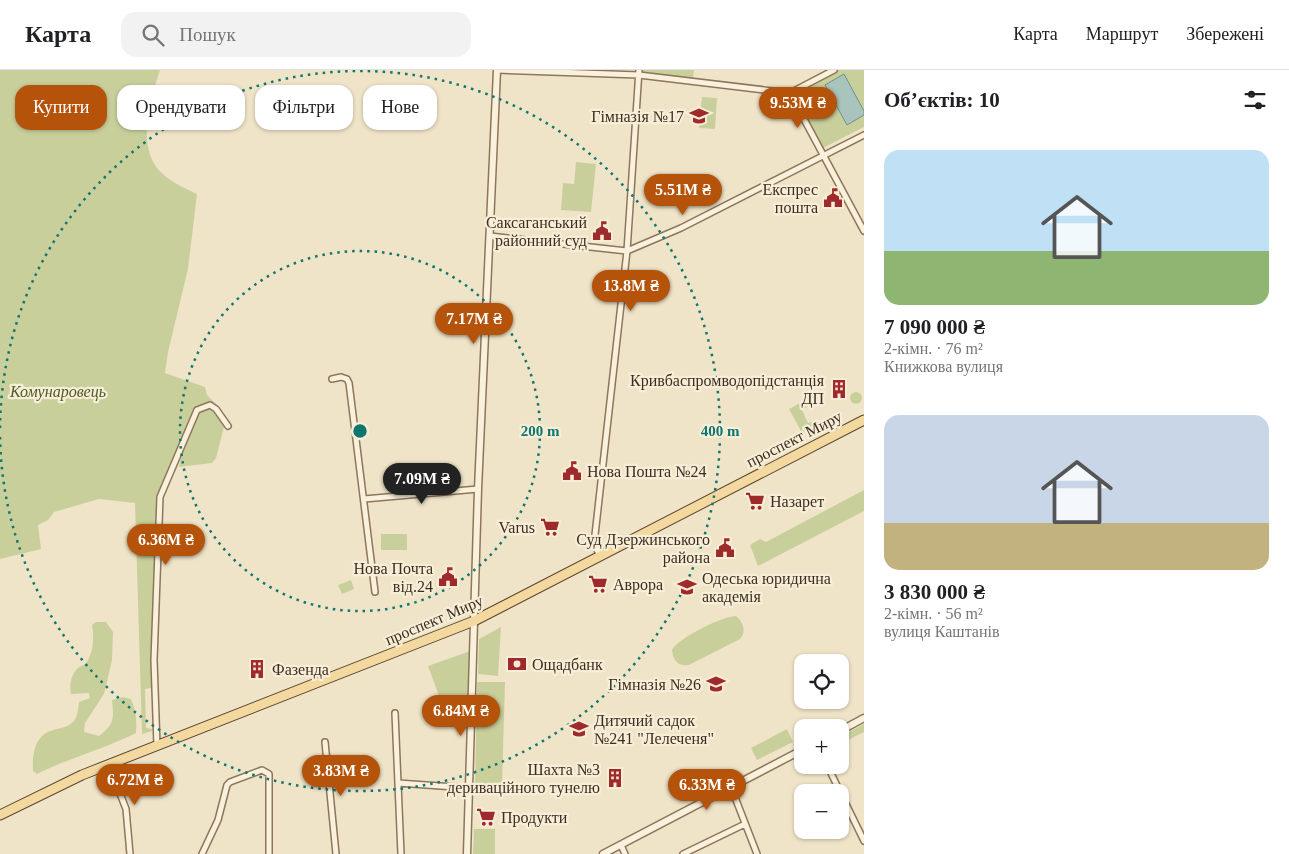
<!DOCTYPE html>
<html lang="uk">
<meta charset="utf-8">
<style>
body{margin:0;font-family:"Times New Roman",serif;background:#f2f2f2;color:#202124;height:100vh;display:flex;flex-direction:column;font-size:19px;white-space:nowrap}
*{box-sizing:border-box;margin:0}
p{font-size:16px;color:#757577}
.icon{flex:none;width:28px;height:28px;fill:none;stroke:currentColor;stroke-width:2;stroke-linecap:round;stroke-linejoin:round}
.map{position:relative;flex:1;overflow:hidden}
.sheet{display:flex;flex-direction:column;background:#fff;width:425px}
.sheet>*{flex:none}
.banner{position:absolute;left:15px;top:15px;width:475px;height:45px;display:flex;gap:10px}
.tools{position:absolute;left:794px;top:584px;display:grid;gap:10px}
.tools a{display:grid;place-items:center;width:55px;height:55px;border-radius:10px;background:#fff;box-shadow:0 1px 4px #0004;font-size:25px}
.price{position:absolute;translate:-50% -42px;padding:0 11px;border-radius:18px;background:#b45309;color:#fff;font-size:16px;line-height:32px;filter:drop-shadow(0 1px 2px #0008)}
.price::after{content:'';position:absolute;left:50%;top:30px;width:15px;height:11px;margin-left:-8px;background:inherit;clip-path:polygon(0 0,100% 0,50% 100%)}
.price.active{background:#222;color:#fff}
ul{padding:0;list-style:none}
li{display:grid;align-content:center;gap:10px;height:265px;padding:0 20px}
li span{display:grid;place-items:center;height:155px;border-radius:15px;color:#555}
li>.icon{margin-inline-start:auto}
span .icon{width:90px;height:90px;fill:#fffc;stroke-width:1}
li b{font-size:21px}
h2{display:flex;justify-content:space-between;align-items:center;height:60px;padding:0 20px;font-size:21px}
.chip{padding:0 18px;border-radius:15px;background:#fff;box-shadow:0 1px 4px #0004;font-size:18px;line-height:45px}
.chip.active{background:#b45309;color:#fff}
header{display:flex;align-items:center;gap:30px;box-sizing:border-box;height:70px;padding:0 25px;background:#fff;border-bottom:1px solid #e0e0e0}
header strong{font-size:24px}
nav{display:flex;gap:28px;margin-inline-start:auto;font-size:18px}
.search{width:350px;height:45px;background:#f2f2f2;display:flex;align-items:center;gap:12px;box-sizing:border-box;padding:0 18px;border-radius:15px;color:#757577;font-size:19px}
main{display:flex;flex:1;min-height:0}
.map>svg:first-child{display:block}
.green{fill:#c9cf9b}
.water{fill:#a9c4bc;stroke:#6f938a}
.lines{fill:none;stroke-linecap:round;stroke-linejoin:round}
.minor-casing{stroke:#8d765c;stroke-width:8}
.tertiary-casing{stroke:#8d765c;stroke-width:9}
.primary-casing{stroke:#5b4430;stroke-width:11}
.minor{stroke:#faf1dc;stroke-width:5}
.tertiary{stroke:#faf1dc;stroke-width:6}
.primary{stroke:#f3d9a0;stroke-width:9}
.ring{fill:none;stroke:#0f766e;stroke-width:2.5;stroke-dasharray:2.5 5}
.labels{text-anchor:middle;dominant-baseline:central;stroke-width:4.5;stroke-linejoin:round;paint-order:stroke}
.poi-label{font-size:16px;fill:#3d2e20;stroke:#f7eed8;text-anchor:end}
.park-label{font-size:16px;font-style:italic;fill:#4d5a26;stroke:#f7eed8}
.street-label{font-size:16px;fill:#3d2e20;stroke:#f7eed8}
.centre{fill:#0f766e;stroke:#f7eed8;stroke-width:2.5}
.ring-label{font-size:15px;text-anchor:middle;font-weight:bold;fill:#0f766e;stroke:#f7eed8;stroke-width:4.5;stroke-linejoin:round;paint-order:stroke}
</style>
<header>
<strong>Карта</strong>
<div class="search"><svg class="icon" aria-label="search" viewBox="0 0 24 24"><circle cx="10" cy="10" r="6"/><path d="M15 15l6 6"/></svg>Пошук</div>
<nav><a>Карта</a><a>Маршрут</a><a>Збережені</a></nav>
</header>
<main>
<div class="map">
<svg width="864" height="784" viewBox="0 0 864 784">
<rect width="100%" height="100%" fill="#f0e4c8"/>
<!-- green -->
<path class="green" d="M0,0H160C151,28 137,71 157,98C167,111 183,117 197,124L188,199L168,282L165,303L205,317L207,325L218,336L210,333L195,339L157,426L151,618L145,619L146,658L152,659V661L142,664L135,433L99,429L54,442L48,450L38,455L41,479L0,489Z
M643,0H694L693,8L643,2Z
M838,0H864V57L823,78L794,23Z
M702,27L717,28L715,59L699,58Z
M576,92L596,94L591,142L561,140L563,113L574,114Z
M850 328a6 6 0 1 1 12 0a6 6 0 1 1-12 0Z
M813,326L815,332L802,340L808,353L813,351L816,355L802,363L789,339Z
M205,338L215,341L224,357L216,388L212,393L179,397C184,376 188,352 205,338Z
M864,420V441L758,496L750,475L760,469L766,472Z
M381,464H407V480H381Z
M351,510L354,519L342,524L338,515Z
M736,546C743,552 747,561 740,569L689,595C678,597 673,590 672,580C678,568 723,546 736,546Z
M96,552H106L113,562L112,590L104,624L85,653L84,662L99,666C114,654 114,649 112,630L123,627L131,629C136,641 137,650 136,663C104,679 69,688 37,704L33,701C32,688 34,668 48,662C56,658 67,659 74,651C78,646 78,638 79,632L90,628L89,623L71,624C69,616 71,604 78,598C80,596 83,596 85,594C94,584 94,567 92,555Z
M501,557L498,606L478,604L479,569Z
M473,580L472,644L445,642L428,596Z
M477,612H505L502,716H475Z
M864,654V662L840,674V667Z
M787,659L793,672L757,690L751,678Z
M474,759H495V784H473Z"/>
<!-- water -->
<path class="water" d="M844,4L864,41V45L847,55L825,15Z"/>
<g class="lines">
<!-- minor casing -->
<g class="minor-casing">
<path id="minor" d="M497,0L639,5L790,23
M790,23L864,161
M790,23L834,0
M490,166L627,181L681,158L864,65
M332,309L341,307L347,309L349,313L375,522
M364,429L478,419
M600,486L594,474L627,181L639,0
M395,643L401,784
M325,672L336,784
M157,676L154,590L160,427L197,340L210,335L216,339L228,356
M109,695L126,739L130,784
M827,695L864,771
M398,713L469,718
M731,717L757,784
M621,775L625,784
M202,784L218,750L227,715L230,712L262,700L269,704V784
M683,784L745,754"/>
</g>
<!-- tertiary casing -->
<g class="tertiary-casing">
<path id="tertiary" d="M840,661L864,648
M467,784L478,419L497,0
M603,784L802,680"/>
</g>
<!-- primary casing -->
<g class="primary-casing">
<path id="primary" d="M0,745L82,705L474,551L864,350"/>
</g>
<!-- minor -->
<use href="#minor" class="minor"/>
<!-- tertiary -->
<use href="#tertiary" class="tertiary"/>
<!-- primary -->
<use href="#primary" class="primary"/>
</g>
<!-- distance rings -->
<g class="ring">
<circle cx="360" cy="361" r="180"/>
<path d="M0 358A360 360 0 1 1 0 364"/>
</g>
<!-- icons -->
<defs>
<g id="school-bare" transform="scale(1.5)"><path d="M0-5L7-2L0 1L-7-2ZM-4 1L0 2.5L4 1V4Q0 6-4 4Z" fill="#9e2a2b" stroke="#f7eed8" stroke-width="2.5" paint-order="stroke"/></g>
<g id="civic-bare" transform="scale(1.5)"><path d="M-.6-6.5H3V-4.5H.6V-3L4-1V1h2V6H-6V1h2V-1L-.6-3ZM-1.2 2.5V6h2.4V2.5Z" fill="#9e2a2b" stroke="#f7eed8" stroke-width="2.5" paint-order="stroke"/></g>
<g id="building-bare" transform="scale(1.5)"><path d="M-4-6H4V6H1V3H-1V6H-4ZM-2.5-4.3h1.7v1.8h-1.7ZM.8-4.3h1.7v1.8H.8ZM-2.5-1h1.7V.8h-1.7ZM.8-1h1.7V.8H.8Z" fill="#9e2a2b" stroke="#f7eed8" stroke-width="2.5" paint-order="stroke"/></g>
<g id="supermarket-bare" transform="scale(1.5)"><path d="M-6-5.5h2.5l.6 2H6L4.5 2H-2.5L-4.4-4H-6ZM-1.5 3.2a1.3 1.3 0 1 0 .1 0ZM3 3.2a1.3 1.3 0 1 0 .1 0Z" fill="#9e2a2b" stroke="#f7eed8" stroke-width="2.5" paint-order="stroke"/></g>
<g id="university-bare" transform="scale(1.5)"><path d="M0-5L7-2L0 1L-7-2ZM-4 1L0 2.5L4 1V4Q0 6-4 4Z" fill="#9e2a2b" stroke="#f7eed8" stroke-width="2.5" paint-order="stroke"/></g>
<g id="bank-bare" transform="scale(1.5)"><path d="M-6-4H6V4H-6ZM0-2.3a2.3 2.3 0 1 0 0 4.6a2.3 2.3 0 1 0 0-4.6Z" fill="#9e2a2b" stroke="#f7eed8" stroke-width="2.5" paint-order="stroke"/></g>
</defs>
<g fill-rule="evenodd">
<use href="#school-bare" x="699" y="46"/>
<use href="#civic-bare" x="833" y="128"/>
<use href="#civic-bare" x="602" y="161"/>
<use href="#building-bare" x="839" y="319"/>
<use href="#civic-bare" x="572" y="401"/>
<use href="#supermarket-bare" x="755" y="431"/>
<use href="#supermarket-bare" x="550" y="457"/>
<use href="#civic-bare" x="725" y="478"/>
<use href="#civic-bare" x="448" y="507"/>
<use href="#supermarket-bare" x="598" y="514"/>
<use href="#university-bare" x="687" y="517"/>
<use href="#bank-bare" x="517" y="594"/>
<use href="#building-bare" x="257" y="599"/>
<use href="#school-bare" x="716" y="614"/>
<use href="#school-bare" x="579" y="659"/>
<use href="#building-bare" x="615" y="708"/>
<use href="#supermarket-bare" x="486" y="747"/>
</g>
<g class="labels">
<!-- poi labels -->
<g class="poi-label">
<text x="684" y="46">Гімназія №17</text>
<text x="818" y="119">Експрес<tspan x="818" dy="18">пошта</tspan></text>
<text x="587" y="152">Саксаганський<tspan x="587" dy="18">районний суд</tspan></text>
<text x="824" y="310">Кривбаспромводопідстанція<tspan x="824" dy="18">ДП</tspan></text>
<text x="587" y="401" text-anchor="start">Нова Пошта №24</text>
<text x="770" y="431" text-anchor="start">Назарет</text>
<text x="535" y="457">Varus</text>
<text x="710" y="469">Суд Дзержинського<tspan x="710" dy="18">района</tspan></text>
<text x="433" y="498">Нова Почта<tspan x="433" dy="18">від.24</tspan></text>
<text x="702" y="508" text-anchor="start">Одеська юридична<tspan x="702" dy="18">академія</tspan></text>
<text x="613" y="514" text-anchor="start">Аврора</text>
<text x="532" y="594" text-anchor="start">Ощадбанк</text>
<text x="272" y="599" text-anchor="start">Фазенда</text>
<text x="701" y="614">Гімназія №26</text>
<text x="594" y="650" text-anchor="start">Дитячий садок<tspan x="594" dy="18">№241 "Лелеченя"</tspan></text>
<text x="600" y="699">Шахта №3<tspan x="600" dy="18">дериваційного тунелю</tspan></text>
<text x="501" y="747" text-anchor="start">Продукти</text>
</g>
<!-- park labels -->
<g class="park-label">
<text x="58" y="321">Комунаровець</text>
</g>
<!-- street labels -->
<g class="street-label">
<text transform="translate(794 369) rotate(-27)">проспект Миру</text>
<text transform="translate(434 550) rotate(-23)">проспект Миру</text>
</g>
</g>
<circle cx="360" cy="361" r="8" class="centre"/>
<g class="ring-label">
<text x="540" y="366">200 m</text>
<text x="720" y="366">400 m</text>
</g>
</svg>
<div class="tools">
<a><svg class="icon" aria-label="locate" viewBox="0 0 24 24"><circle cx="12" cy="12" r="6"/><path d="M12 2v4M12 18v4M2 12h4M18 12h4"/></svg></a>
<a>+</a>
<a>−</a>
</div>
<b class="price" style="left:798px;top:59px">9.53M ₴</b>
<b class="price" style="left:683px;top:146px">5.51M ₴</b>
<b class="price" style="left:631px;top:242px">13.8M ₴</b>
<b class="price" style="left:474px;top:275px">7.17M ₴</b>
<b class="price active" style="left:422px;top:435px">7.09M ₴</b>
<b class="price" style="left:166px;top:496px">6.36M ₴</b>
<b class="price" style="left:461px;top:667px">6.84M ₴</b>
<b class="price" style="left:341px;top:727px">3.83M ₴</b>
<b class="price" style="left:135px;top:736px">6.72M ₴</b>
<b class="price" style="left:707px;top:741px">6.33M ₴</b>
<div class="banner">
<a class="chip active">Купити</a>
<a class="chip">Орендувати</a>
<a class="chip">Фільтри</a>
<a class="chip">Нове</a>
</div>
</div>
<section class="sheet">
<h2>Об’єктів: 10<svg class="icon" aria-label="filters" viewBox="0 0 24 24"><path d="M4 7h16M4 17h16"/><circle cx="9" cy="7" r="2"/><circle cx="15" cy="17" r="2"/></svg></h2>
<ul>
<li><span style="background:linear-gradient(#bfe0f5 65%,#8fb573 0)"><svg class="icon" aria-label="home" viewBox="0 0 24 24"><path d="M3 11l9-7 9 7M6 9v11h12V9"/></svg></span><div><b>7 090 000 ₴</b><p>2-кімн. · 76 m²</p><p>Книжкова вулиця</p></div></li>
<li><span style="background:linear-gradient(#c9d6e8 70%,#c2b280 0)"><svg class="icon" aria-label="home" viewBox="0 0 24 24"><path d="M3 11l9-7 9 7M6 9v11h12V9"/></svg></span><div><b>3 830 000 ₴</b><p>2-кімн. · 56 m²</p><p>вулиця Каштанів</p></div></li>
</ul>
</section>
</main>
